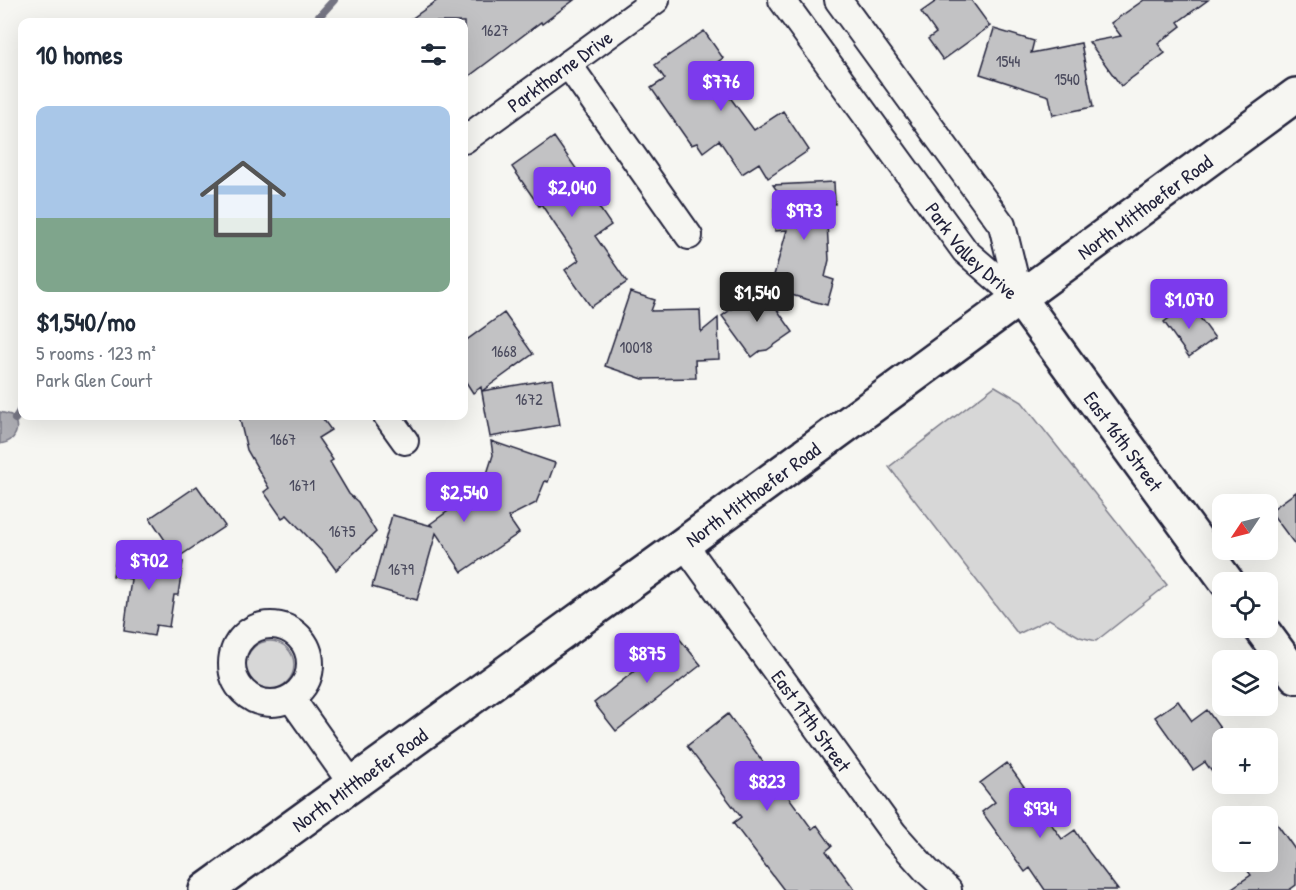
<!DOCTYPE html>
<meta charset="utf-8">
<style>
body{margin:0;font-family:"Patrick Hand",sans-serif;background:#f6f6f7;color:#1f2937;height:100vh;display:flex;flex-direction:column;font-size:22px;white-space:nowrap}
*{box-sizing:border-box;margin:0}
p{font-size:20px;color:#747a83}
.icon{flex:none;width:33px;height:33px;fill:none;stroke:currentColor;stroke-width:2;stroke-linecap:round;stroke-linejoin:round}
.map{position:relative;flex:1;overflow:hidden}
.details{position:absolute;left:18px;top:18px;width:450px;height:402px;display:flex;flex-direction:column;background:#fff;border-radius:12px;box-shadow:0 6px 24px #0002}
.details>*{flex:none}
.needle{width:39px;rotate:235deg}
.fabs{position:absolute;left:1212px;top:494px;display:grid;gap:12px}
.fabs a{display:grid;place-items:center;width:66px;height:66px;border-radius:12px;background:#fff;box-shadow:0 6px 24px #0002;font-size:30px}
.price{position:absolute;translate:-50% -51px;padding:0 14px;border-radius:6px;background:#7c3aed;color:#fff;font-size:20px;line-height:39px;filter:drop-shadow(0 2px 3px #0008)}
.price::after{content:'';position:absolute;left:50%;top:36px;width:18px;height:14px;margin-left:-9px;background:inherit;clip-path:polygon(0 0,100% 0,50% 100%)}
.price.selected{background:#222;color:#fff}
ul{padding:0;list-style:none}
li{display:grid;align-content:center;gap:12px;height:318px;padding:0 18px}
li span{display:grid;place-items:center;height:186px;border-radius:12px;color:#555}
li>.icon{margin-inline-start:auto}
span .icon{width:108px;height:108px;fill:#fffc;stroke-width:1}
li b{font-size:26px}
h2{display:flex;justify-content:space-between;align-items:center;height:72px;padding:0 18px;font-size:26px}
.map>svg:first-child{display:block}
.green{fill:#d7d7d7;stroke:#7c7c89;stroke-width:1.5}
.water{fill:#adadb3;stroke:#757583;stroke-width:1.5}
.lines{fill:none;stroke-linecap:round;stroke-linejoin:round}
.stream{stroke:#757583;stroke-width:8}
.building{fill:#c2c2c4;stroke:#22223b;stroke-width:1.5}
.street-casing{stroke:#22223b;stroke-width:30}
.secondary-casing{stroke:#22223b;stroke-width:38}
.street{stroke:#f6f6f2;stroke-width:26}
.secondary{stroke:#f6f6f2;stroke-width:33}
.labels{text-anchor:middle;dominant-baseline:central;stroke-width:5;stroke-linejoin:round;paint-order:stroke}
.number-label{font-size:16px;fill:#4a4a5d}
.street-label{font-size:20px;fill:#22223b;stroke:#f6f6f2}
</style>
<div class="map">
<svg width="1296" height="890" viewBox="0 0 1296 890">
<rect width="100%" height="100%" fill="#f6f6f2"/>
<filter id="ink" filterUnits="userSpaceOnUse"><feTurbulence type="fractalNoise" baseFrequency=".0167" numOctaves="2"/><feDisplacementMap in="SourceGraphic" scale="12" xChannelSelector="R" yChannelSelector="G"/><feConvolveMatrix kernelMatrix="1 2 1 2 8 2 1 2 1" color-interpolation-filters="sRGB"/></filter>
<g filter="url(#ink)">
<!-- green -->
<path class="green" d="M995,386L1022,402L1167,585L1096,641L1080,637L1049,619L1018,634L889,467Z
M246 665a24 24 0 1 1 48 0a24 24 0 1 1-48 0Z"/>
<!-- water -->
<path class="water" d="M0,412L11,415C22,427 16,442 0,444Z"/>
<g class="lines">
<!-- stream -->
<path class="stream" d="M314,22L334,0
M15,419L22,408"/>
</g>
<!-- building -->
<path class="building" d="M438,0H574L542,24L541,22L464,80V22H407Z
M938,0H971L990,26L943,60L928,39L936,33L921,12Z
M1144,0H1208L1178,22L1181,26L1158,44L1165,53L1121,86L1089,42L1121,36L1111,23Z
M994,29L1034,41L1031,53L1081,43L1093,107L1053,115L1049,96L980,74Z
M704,31L723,58L712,66L718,74L715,77L754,130L783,111L809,150L768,178L759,163L742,174L719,140L703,152L697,143L691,145L651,88L665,79L655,65Z
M554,137L582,177L579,178L611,225L595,236L627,282L591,307L565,270L579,260L541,204L539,206L512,167Z
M834,182L835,204H826L829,260L825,277L834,280L827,305L770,289L787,230L775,231L774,209L789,208L773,185Z
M761,287L793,332L767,350L760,351L752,357L722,316Z
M630,292L655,300L651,311L700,310L701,332L718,318L719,359L695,360L696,378L643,379L605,366Z
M1189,303L1215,338L1189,357L1164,322Z
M504,313L533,354L482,391L552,379L560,425L490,437L481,387L473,393L464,379V342Z
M239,416H321L331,430L318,438L333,460L330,462L349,494L358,502L376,532L336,570L325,555L287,515L282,518L264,492L269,488L247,450Z
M491,441L555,463L548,482L545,481L536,503L508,517L519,533L462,572L436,533L417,600L372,587L392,515L432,526L430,524L465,499L478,502L493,455Z
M197,486L225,526L177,558L150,518Z
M1296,492V546L1270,511Z
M117,552L183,562L178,595H174L169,627L156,625L154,636L124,631L131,579L113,576Z
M678,637L701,665L616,731L594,703Z
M1178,701L1192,721L1207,710L1222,731V786L1205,762L1193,770L1155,717Z
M728,714L812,829L817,825L832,846L826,851L855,890H784L733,823L741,817L687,746Z
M1007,763L1062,839L1075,830L1089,852L1118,890H1045L1030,868L1025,872L982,812L995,802L980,783Z
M1268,811L1296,851V885L1289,890H1229L1251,875L1240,861H1268Z"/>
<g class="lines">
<!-- street casing -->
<g class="street-casing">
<g id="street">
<path id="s1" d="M782,0L965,251L1020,299"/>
<path d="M838,0L1002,225L1020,299"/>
<path d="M568,64L689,236"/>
<path id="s2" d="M464,140L656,0"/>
<path d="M387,416L405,441"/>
<path id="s3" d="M684,544L894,834L927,871L948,890"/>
<circle cx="271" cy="664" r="39"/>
<path d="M291,698L352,784"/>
</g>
</g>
<!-- secondary casing -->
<g class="secondary-casing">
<g id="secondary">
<path id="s4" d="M1020,299L1227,582"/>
<path d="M1260,627L1296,676"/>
<path id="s5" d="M206,890L684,544L1296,95"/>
</g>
</g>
<!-- street -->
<use href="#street" class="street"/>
<!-- secondary -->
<use href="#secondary" class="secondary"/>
</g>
</g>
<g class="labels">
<!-- number labels -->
<g class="number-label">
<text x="495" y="30">1627</text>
<text x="1008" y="61">1544</text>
<text x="1067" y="79">1540</text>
<text x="636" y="347">10018</text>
<text x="504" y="351">1668</text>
<text x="529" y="399">1672</text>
<text x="283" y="439">1667</text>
<text x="302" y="485">1671</text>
<text x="342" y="531">1675</text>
<text x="401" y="569">1679</text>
</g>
<!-- street labels -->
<g class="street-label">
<text stroke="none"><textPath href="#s2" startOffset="118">Parkthorne Drive</textPath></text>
<text stroke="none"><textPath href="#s5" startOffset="1161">North Mitthoefer Road</textPath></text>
<text stroke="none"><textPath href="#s1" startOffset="315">Park Valley Drive</textPath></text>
<text stroke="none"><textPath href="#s4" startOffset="176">East 16th Street</textPath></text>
<text stroke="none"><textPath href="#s5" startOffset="675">North Mitthoefer Road</textPath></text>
<text stroke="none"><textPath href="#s3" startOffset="218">East 17th Street</textPath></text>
<text stroke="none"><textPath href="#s5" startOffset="189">North Mitthoefer Road</textPath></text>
</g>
</g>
</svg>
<div class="fabs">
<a><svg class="needle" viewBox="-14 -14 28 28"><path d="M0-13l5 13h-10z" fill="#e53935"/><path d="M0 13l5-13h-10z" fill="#747a83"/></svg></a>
<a><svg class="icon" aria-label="locate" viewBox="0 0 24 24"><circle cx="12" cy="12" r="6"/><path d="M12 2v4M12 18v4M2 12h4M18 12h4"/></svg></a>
<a><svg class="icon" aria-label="layers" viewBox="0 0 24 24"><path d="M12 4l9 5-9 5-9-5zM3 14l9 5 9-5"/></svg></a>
<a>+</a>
<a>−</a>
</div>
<b class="price" style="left:721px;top:112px">$776</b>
<b class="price" style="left:572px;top:218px">$2,040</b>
<b class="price" style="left:804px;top:241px">$973</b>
<b class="price selected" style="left:757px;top:323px">$1,540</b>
<b class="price" style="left:1189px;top:330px">$1,070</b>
<b class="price" style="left:464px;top:523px">$2,540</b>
<b class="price" style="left:149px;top:591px">$702</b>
<b class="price" style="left:647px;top:684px">$875</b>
<b class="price" style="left:767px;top:812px">$823</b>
<b class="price" style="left:1040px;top:839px">$934</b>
<section class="details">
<h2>10 homes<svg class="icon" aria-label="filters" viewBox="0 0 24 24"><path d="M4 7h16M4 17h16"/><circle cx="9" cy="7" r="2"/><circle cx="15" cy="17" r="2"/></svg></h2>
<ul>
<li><span style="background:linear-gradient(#a9c7e8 60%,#7fa58c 0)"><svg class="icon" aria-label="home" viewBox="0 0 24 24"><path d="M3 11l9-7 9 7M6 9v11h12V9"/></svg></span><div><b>$1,540/mo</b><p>5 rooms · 123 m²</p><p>Park Glen Court</p></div></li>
</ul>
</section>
</div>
